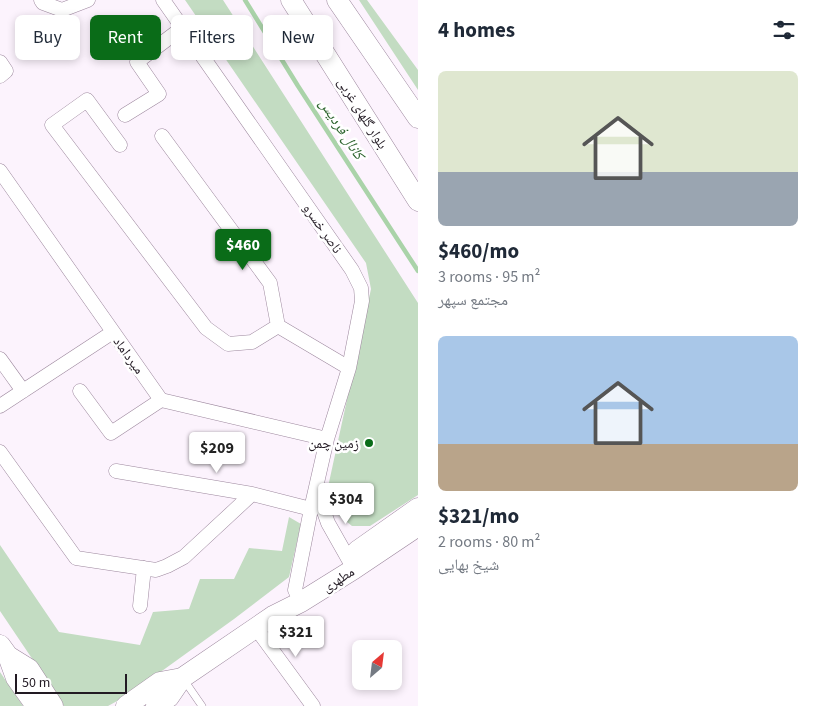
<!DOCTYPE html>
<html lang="en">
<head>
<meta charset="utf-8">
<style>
	:root { --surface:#fff; --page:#f6f6f7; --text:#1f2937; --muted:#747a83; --accent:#0a6c18 }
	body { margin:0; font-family:"Source Sans 3","Noto Naskh Arabic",sans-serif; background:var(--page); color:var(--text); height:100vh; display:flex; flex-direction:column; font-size:19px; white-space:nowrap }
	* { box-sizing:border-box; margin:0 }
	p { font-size:16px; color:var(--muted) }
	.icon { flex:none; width:28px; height:28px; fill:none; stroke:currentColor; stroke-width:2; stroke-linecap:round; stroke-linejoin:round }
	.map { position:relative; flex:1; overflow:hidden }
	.side { display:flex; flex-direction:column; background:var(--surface); width:400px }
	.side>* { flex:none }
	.guide { position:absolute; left:15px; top:15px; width:328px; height:45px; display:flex; gap:10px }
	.needle { width:32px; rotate:28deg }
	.fabs { position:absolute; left:352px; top:640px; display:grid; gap:10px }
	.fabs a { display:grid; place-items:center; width:50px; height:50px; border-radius:8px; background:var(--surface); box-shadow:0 2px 8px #0003; font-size:25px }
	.scale { position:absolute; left:15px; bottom:12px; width:112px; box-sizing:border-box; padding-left:5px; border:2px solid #221a23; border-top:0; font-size:14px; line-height:18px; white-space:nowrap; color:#221a23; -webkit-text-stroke:4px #fff; paint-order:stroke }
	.price { position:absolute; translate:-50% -42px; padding:0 11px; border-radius:5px; background:#fff; color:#222; font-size:16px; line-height:32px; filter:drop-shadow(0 1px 2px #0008) }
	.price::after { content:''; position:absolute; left:50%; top:30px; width:15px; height:11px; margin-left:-8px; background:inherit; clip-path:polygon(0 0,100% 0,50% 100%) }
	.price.current { background:var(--accent); color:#fff }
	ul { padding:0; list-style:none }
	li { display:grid; align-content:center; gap:10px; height:265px; padding:0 20px }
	li span { display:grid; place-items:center; height:155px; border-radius:8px; color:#555 }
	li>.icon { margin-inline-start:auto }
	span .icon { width:90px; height:90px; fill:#fffc; stroke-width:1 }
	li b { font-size:21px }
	h2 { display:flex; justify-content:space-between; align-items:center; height:60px; padding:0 20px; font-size:21px }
	.chip { padding:0 18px; border-radius:8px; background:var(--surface); box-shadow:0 2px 8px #0003; font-size:18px; line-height:45px }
	.chip.current { background:var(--accent); color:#fff }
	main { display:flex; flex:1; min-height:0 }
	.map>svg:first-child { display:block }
</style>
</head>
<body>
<main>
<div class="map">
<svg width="418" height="706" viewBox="0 0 418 706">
	<rect width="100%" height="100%" fill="#fcf3fd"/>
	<path fill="#c3dcc2" d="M185 0H223L418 303V495L370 526H352L331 509 328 487 371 289 366 263Z
		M359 0H367L418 70V90Z
		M289 517 301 524 289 577 234 619 130 694 108 706H64L0 611V545L59 632 140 645 153 612 189 609 200 579H234L249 548 282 551Z
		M0 672 23 706H0Z"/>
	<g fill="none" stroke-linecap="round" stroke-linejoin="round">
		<path stroke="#aad3a9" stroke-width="4.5" d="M245 0 298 86 418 271"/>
		<g stroke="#9d889e" stroke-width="8">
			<path id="service" d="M184 680 202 706"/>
		</g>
		<g stroke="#9d889e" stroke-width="15">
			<path id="minor" d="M41 0 43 3 62 10 88 0
				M163 0 352 270 361 288 362 301 349 368 327 439 311 509 295 590 301 602
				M0 62 6 71 0 76
				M125 115 159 94 137 62 182 28
				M162 136 270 283 278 326 349 368
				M120 145 87 100 52 125 206 328 228 344 252 342 278 326
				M0 171 161 400 327 439
				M0 359 23 391
				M80 391 111 433 161 400
				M0 406 113 332
				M0 452 76 558 156 570 167 566 184 557 252 494
				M116 471 252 494 311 509
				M316 489 328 523 354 569
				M140 606 144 568
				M256 628 313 706"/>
		</g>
		<g stroke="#9d889e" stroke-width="21">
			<path id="secondary" d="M291 0 418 201
				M337 0 418 118
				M357 551 418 508
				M0 645 8 656 16 678 36 706
				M8 656 29 669 53 706
				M126 706 160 682 182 678
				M156 706 169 697 182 678 273 616 301 602 354 569 418 526"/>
		</g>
		<use href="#service" stroke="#fff" stroke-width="7"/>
		<use href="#minor" stroke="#fff" stroke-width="14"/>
		<use href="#secondary" stroke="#fff" stroke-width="20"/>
	</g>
	<circle fill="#0a6c18" stroke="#fff" stroke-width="2" cx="369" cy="443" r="5"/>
	<g text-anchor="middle" stroke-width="5" stroke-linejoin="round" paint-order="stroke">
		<g font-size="14" fill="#221a23" stroke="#fff">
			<text transform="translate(363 113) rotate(58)" y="5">بلوار گلهای غربی</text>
			<text transform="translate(323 228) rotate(55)" y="5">ناصر خسرو</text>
			<text transform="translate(129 355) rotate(54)" y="5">میرداماد</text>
			<text transform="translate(338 579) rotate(-32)" y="5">مطهری</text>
		</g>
		<g font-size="14" fill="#221a23" stroke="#fff" text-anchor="end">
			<text x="359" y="448">زمین چمن</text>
		</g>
		<g font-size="15" font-style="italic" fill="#2d642e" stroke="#fff">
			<text transform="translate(342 129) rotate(57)" y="5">کانال فردیس</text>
		</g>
	</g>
</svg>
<div class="fabs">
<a><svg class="needle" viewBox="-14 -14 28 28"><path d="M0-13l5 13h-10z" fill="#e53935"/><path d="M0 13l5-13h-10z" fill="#747a83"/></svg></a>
</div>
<div class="scale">50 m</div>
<b class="price current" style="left:243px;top:271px">$460</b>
<b class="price" style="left:217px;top:474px">$209</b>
<b class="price" style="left:346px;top:525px">$304</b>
<b class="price" style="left:296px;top:658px">$321</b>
<div class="guide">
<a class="chip">Buy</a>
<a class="chip current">Rent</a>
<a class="chip">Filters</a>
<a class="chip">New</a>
</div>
</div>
<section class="side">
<h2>4 homes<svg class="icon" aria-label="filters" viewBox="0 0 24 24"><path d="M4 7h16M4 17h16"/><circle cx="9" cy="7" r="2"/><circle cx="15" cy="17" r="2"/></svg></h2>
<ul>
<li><span style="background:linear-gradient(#dfe7d0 65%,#9aa5b1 0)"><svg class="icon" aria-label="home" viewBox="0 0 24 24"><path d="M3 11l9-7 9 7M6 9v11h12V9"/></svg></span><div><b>$460/mo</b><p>3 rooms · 95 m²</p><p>مجتمع سپهر</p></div></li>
<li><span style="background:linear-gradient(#a9c7e8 70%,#b9a48a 0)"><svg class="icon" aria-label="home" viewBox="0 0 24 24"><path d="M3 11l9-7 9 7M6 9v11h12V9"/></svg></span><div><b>$321/mo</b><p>2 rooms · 80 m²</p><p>شیخ بهایی</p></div></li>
</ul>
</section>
</main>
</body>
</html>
